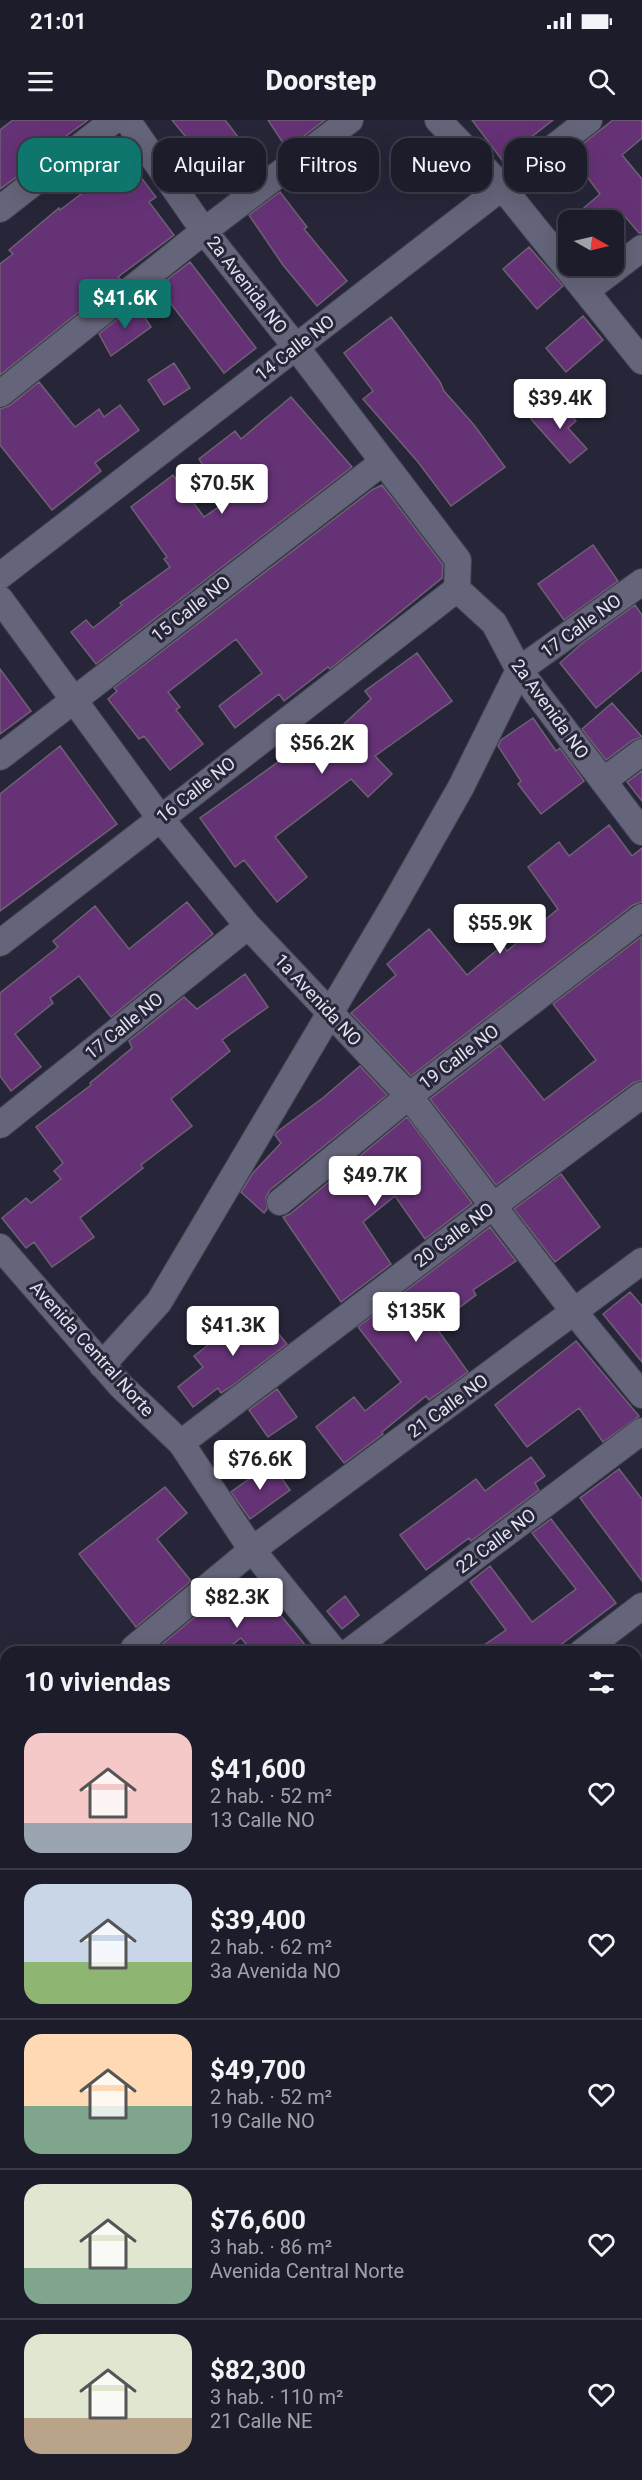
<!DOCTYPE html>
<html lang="es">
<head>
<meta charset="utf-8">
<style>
	:root { --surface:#1d1c2b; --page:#252533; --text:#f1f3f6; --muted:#a0a1a9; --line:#3b3a47; --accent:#0f766e }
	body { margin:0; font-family:Roboto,sans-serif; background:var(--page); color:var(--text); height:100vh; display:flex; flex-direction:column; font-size:22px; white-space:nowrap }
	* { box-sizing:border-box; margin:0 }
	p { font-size:20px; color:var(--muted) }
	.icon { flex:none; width:33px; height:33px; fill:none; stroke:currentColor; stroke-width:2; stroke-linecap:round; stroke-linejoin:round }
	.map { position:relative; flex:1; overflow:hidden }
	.side { position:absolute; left:0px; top:1526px; width:642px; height:836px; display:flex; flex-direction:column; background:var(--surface); border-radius:18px 18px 0 0; box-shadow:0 6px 24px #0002,0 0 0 2px var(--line) }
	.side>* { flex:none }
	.hud { position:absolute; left:18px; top:18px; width:606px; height:54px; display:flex; gap:12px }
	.needle { width:39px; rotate:98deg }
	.tools { position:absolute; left:558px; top:90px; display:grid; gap:12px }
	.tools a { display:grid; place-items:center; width:66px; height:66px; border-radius:12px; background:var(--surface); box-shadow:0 6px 24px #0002,0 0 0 2px var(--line); font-size:30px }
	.price { position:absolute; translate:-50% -51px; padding:0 14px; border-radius:6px; background:#fff; color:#222; font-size:20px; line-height:39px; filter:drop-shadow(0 2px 3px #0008) }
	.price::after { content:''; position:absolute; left:50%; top:36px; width:18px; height:14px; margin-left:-9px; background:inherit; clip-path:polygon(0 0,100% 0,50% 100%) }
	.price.on { background:var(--accent); color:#fff }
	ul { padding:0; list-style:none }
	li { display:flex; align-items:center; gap:18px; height:150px; padding:0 24px }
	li+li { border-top:2px solid var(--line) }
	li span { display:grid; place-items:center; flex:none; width:168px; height:120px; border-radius:18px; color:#555 }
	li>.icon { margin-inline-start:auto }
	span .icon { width:72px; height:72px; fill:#fffc; stroke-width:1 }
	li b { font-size:26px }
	h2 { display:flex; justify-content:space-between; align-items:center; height:72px; padding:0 24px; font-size:26px }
	.tag { padding:0 21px; border-radius:18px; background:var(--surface); box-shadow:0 6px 24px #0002,0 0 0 2px var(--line); font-size:21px; line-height:54px }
	.tag.on { background:var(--accent); color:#fff }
	.status { display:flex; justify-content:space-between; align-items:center; height:42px; padding:0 30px; background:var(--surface); direction:ltr }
	.status svg { height:16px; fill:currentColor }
	header { display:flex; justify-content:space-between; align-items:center; height:78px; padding:0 24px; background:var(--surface); font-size:27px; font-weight:800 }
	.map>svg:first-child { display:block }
</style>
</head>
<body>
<div class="status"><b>21:01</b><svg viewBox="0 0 49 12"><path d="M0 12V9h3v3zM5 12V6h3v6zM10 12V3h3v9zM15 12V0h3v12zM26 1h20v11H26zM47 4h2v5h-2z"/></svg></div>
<header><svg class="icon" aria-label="menu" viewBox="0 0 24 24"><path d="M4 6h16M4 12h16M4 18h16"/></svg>Doorstep<svg class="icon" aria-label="search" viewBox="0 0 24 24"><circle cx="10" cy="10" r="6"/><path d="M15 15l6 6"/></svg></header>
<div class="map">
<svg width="642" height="2360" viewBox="0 0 642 2360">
	<defs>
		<pattern id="water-ripples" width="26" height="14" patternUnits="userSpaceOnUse" patternTransform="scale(1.5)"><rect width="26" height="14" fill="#041318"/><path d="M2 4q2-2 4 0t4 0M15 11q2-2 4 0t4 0" fill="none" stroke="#28353a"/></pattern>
	</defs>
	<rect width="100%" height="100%" fill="#272639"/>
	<path fill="url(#water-ripples)" d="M0 1643 6 1646V1814L0 1809Z
		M636 2130 642 2134V2230L636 2227Z"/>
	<path fill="#653276" stroke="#6f6074" stroke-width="1.5" d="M13 0H88L28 44 30 47 0 69V10Z
		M172 0H225L262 48 231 72Z
		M268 0H325L287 29Z
		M472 0H553L502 40Z
		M613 0H642V18L622 35 642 59V113H639L623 94 616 100H570L600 74 570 34Z
		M127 39 156 77 149 82 174 115 118 157 120 159 0 255V144L13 134 9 130 59 88 60 90Z
		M280 72 307 107 304 109 347 161 317 186 283 145 249 95Z
		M529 127 563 166 537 189 503 149Z
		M190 142 256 228 224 253 158 167Z
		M136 184 151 207 111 236 99 214Z
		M583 196 603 220 566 252 546 228Z
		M391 197 440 262 444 271 474 305 505 347 451 386 418 342 363 279 373 271 344 233Z
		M174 243 190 268 164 285 148 260Z
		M39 262 75 307 99 289 104 297 120 285 139 310 95 343 101 351 52 390 0 325V289L9 286Z
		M291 277 352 347 96 544 71 512 86 500 93 508 122 485 120 483 170 447 164 439 167 437 131 387 173 355 204 397 226 382 199 339 235 311 241 319Z
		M556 278 576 301 568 308 587 329 570 343 531 299Z
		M382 365 443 445 442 458 330 549 328 547 284 581 279 574 235 608 219 586 262 553 236 519 168 572 180 587 176 590 203 624 170 650 144 616 139 619 108 579 117 571 114 568 372 370Z
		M593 425 618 461 564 500 538 464Z
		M635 485 642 495V550L596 588 560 543 581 524Z
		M417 533 452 581 375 636 392 654 368 677 351 659 275 717 307 757 277 782 244 740 235 747 200 698 299 627 307 638 371 579 365 571Z
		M0 549 31 591 0 614Z
		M612 583 642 617 633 620 606 640 582 609Z
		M533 598 556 631 560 628 584 661 541 694 518 664 521 661 498 626 501 620Z
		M60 626 117 704 0 791V674Z
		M642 651V681L627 662Z
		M609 705 632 736 642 728V782L633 785 411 956 351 893 396 855 387 844 429 809 467 855 503 825 507 831 558 789 528 747 559 722 569 736Z
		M187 782 213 814 111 897 79 856 50 878 53 883 15 914 41 947 11 971 0 956V873L58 827 53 821 95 786 129 829Z
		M641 817 642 960 633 963 496 1065 430 979 500 925 544 980 596 940 553 884Z
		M245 854 268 887 222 920 230 931 171 979 192 1006 141 1045 143 1048 80 1098 94 1117 52 1147 34 1122 26 1128 2 1098 26 1078 31 1083 61 1059 54 1051 63 1043 36 1007 91 965 90 963 132 928 129 921 184 877 197 889Z
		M360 946 387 975 270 1070 266 1077 267 1089 264 1093 241 1072 253 1053 281 1023 275 1015 277 1012 324 977Z
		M407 997 472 1083 425 1119 395 1076 363 1102 391 1144 341 1182 283 1097 290 1094Z
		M561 1054 600 1107 555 1142 514 1089Z
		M490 1107 516 1141 473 1170 476 1175 435 1206 468 1252 429 1280 426 1276 382 1312 383 1314 344 1343 316 1307 354 1277 365 1291 401 1262 358 1207Z
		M630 1172 642 1186V1242L603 1194Z
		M257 1187 287 1224 232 1266 221 1273 218 1268 193 1287 178 1267 203 1247 194 1236Z
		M576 1221 639 1296 603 1322 579 1288 527 1327 495 1285Z
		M277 1269 297 1297 268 1317 249 1290Z
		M531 1337 545 1356 535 1363 539 1370 471 1421 469 1418 426 1450 400 1415 476 1359 485 1371Z
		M271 1343 290 1370 250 1399 231 1372Z
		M619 1349 642 1379V1461L580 1378Z
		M165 1367 187 1393 157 1419 191 1461 136 1507 79 1434Z
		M551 1399 616 1483 551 1532H474L506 1510 470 1462 490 1446 532 1502 576 1469 532 1413Z
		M246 1468 252 1474 259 1469 311 1532H253L241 1518 223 1532H163L159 1527 209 1485 215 1492Z
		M345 1476 359 1495 342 1509 327 1491Z"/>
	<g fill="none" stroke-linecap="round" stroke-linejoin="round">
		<g stroke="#424252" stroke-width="28">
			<path id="minor" d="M438 0 502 67 642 241
				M0 89 114 0
				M586 171 642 128
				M0 274 204 111 350 0
				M0 456 589 0
				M457 469 494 503 519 550 642 712
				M0 479 160 698 248 806 409 976 575 1193 642 1275
				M0 637 383 342
				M603 661 642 632
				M0 823 457 469 458 440 296 227 204 111 127 0
				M0 1005 248 806
				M280 1082 409 976 642 797
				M0 1127 120 1265 181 1323 252 1430 335 1532
				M102 1245 159 1182 394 785 461 667 519 550 642 462
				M181 1323 493 1086 642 975
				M134 1528 252 1430 642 1141
				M349 1532 642 1311
				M582 1532 642 1486
				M636 1659 642 1655
				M636 1827 642 1823
				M636 1910 642 1917
				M0 1999 6 2003
				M559 2355 567 2360"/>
		</g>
		<use href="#minor" stroke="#64647a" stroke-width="26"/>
	</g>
	<g text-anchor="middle" stroke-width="6" stroke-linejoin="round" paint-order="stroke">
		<g font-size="18" fill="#e1e2ef" stroke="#272639">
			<text transform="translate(247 165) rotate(52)" y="6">2a Avenida NO</text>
			<text transform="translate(295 228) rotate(-38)" y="6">14 Calle NO</text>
			<text transform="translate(191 489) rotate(-38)" y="6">15 Calle NO</text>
			<text transform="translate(581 506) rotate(-36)" y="6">17 Calle NO</text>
			<text transform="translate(550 589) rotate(54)" y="6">2a Avenida NO</text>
			<text transform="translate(196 670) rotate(-38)" y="6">16 Calle NO</text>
			<text transform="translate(318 880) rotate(47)" y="6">1a Avenida NO</text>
			<text transform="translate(124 906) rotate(-39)" y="6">17 Calle NO</text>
			<text transform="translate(459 937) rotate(-37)" y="6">19 Calle NO</text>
			<text transform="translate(454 1115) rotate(-37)" y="6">20 Calle NO</text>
			<text transform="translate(92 1229) rotate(48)" y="6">Avenida Central Norte</text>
			<text transform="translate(448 1286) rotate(-36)" y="6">21 Calle NO</text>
			<text transform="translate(496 1421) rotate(-37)" y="6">22 Calle NO</text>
		</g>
	</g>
</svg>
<div class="tools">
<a><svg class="needle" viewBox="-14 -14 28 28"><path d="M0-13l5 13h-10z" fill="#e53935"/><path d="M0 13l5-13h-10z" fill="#a0a1a9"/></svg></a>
</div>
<b class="price on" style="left:125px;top:210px">$41.6K</b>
<b class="price" style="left:560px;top:310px">$39.4K</b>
<b class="price" style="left:222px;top:395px">$70.5K</b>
<b class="price" style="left:322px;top:655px">$56.2K</b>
<b class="price" style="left:500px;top:835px">$55.9K</b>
<b class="price" style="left:375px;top:1087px">$49.7K</b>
<b class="price" style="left:416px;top:1223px">$135K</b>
<b class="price" style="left:233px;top:1237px">$41.3K</b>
<b class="price" style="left:260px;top:1371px">$76.6K</b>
<b class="price" style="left:237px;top:1509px">$82.3K</b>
<div class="hud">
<a class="tag on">Comprar</a>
<a class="tag">Alquilar</a>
<a class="tag">Filtros</a>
<a class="tag">Nuevo</a>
<a class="tag">Piso</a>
</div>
<section class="side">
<h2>10 viviendas<svg class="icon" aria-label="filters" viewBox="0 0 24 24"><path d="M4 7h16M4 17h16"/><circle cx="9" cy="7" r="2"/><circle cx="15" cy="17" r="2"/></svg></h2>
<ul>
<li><span style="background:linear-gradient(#f6c9c9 75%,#9aa5b1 0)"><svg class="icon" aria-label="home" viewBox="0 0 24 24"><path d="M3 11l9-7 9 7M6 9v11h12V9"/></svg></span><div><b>$41,600</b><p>2 hab. · 52 m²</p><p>13 Calle NO</p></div><svg class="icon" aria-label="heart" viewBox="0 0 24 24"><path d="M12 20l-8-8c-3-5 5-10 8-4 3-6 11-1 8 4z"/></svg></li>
<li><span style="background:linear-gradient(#c9d6e8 65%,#8fb573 0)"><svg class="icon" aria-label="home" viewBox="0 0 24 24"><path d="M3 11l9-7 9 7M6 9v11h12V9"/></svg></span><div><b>$39,400</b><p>2 hab. · 62 m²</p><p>3a Avenida NO</p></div><svg class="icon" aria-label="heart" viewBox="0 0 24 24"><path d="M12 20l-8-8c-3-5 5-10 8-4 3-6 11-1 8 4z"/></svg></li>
<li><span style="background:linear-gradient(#ffd9b3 60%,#7fa58c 0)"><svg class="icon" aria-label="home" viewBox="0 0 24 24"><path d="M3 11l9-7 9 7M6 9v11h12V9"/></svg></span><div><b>$49,700</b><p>2 hab. · 52 m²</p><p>19 Calle NO</p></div><svg class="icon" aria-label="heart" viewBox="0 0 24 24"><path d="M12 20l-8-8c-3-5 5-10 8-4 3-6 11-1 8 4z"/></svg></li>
<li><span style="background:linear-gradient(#dfe7d0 70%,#7fa58c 0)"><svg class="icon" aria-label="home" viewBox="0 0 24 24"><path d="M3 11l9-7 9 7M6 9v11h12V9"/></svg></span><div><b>$76,600</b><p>3 hab. · 86 m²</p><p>Avenida Central Norte</p></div><svg class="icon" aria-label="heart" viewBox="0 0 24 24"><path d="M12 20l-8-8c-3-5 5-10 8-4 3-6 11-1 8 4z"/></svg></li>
<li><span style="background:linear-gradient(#dfe7d0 70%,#b9a48a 0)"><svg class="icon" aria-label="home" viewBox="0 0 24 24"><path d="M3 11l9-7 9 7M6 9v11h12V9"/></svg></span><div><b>$82,300</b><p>3 hab. · 110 m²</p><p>21 Calle NE</p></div><svg class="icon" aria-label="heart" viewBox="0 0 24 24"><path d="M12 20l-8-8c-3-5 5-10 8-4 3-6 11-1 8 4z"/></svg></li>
</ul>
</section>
</div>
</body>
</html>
